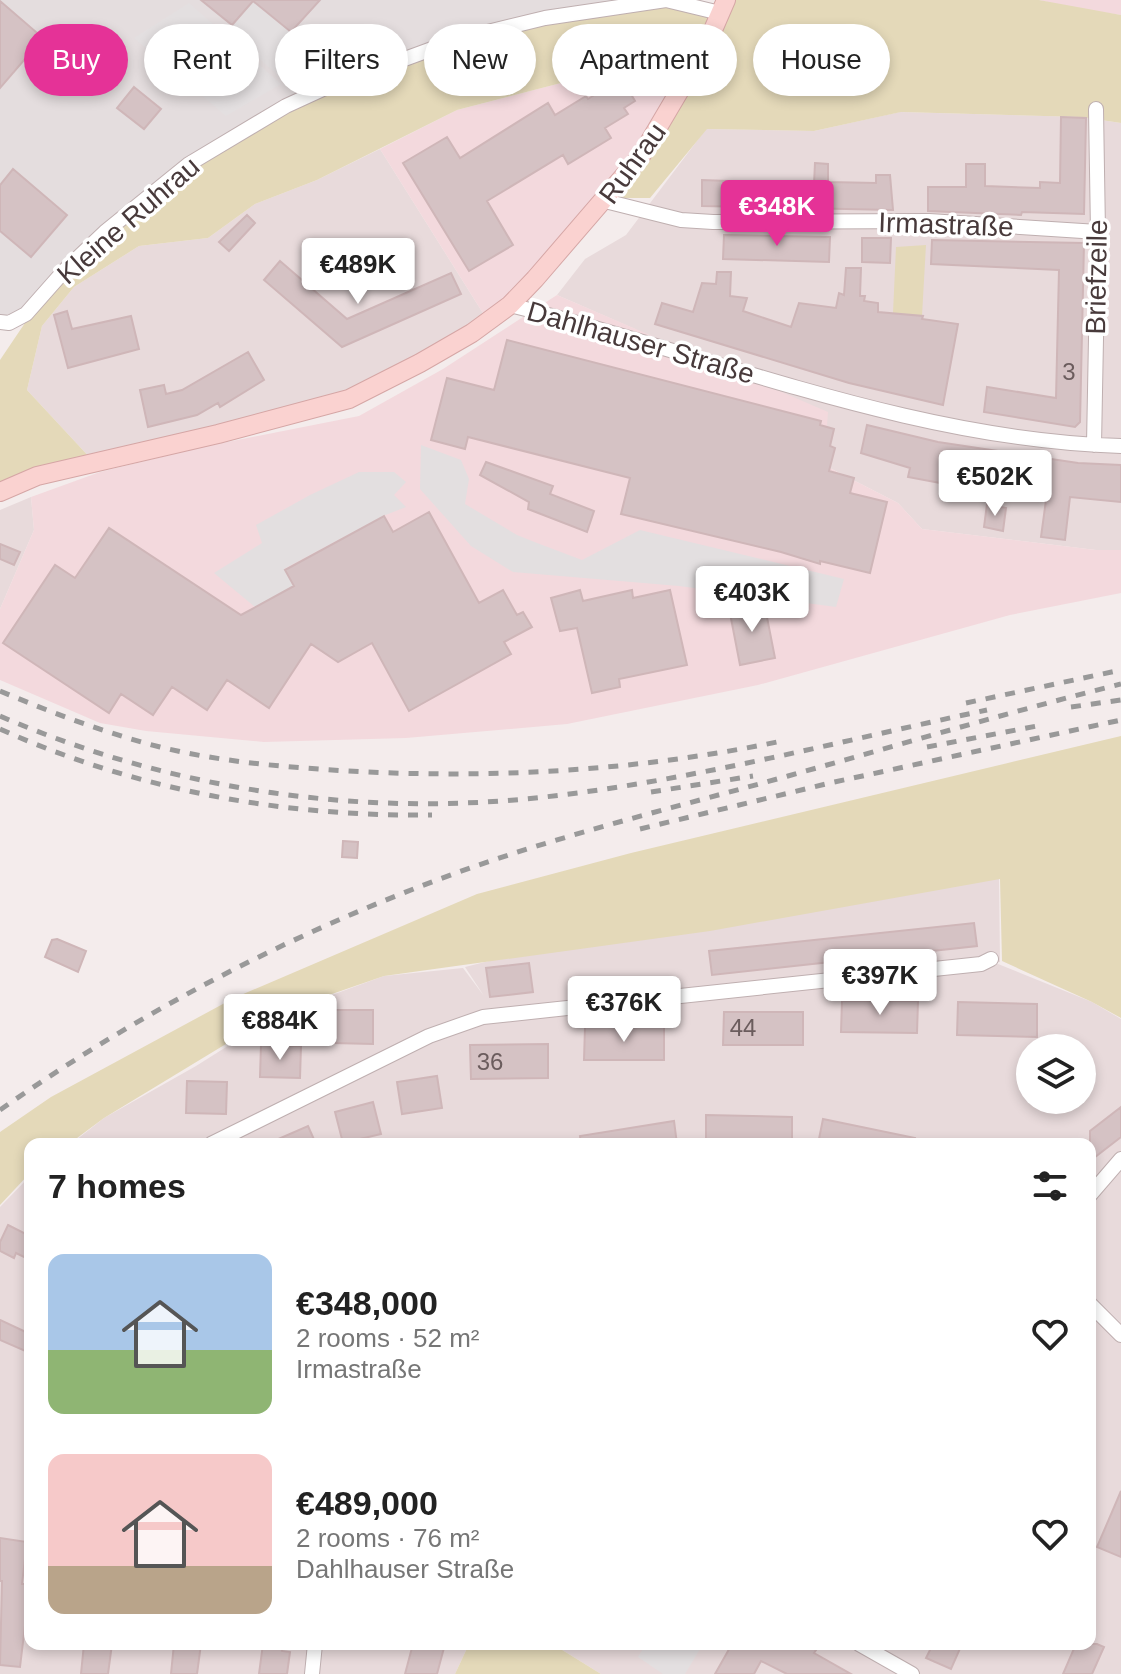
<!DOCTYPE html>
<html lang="en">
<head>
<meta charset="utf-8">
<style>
	:root { --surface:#fff; --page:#f6f6f6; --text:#222; --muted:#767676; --accent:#e53297 }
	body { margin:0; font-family:Helvetica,sans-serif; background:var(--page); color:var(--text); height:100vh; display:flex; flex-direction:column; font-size:30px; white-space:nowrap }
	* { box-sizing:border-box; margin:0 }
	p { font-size:26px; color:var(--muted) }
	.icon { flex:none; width:44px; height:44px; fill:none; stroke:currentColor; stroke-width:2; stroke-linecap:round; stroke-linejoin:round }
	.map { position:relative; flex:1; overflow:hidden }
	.side { position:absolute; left:24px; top:1138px; width:1072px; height:512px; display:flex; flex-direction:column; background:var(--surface); border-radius:16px; box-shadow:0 4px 12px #0003 }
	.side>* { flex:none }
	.top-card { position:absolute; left:24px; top:24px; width:1074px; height:72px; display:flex; gap:16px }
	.fabs { position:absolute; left:1016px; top:1034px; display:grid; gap:16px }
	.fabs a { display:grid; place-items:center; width:80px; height:80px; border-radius:50%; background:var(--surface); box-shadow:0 4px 12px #0003; font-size:40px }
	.price { position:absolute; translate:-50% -68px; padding:0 18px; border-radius:8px; background:#fff; color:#222; font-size:26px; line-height:52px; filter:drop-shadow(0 2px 4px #0008) }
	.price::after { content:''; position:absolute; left:50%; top:48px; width:24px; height:18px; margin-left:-12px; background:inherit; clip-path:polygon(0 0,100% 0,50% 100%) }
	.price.current { background:var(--accent); color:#fff }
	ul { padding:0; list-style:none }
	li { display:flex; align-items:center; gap:24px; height:200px; padding:0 24px }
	li span { display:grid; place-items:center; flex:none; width:224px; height:160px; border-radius:16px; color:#555 }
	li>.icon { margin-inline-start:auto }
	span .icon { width:96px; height:96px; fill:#fffc; stroke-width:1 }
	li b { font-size:34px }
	h2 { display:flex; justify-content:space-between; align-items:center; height:96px; padding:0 24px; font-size:34px }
	.chip { padding:0 28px; border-radius:36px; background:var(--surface); box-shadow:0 4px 12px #0003; font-size:28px; line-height:72px }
	.chip.current { background:var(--accent); color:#fff }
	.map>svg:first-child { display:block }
</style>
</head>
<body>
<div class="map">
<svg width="1121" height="1674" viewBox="0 0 1121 1674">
	<rect width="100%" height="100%" fill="#f4ecec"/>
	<path fill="#e8dadb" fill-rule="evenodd" d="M900 112 1081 117 1121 123V550H1096L922 529 898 503 824 465 635 329 557 295 585 259 626 235 706 129 814 131Z
		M380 149 486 318 359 391 93 461 27 390 42 326 74 287 139 246 208 238 255 204 317 180Z
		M31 497 34 530 0 609V510Z
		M999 878 1000 962 862 973 495 1012 208 1144H71L104 1118 196 1066 277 1015 384 976 463 968 484 996 465 967 493 960 712 929Z
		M998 964 1092 1002 1121 1019V1157L1090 1193V1144H212L452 1027 862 976ZM1030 1048H1082V1100H1030Z
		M1121 1161V1332L1090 1302V1198Z
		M30 1176V1644H314L312 1674H0V1207Z
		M1090 1306 1121 1337V1674H601L559 1648V1644H1090Z
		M316 1644H469L455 1674H314Z"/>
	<path fill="#f3d9dd" d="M1039 0H1121V15L1073 8Z
		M619 68 685 79 638 156 486 318 380 149 457 110Z
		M557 295 828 412 824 465 898 503 922 529 1096 550H1121V593L1010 615 758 685 567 724 406 738 264 742 146 731 100 723 0 680V609L34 530 31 497 100 472 202 447 359 416 443 369Z"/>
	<path fill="#e4ddde" d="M0 0H654L510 25 25 312 0 320Z"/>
	<path fill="#e4d9b9" d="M730 0H1039L1121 15V123L1081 117 901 112 814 131 707 129 650 198H610Z
		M667 3 717 14 685 79 619 68 457 110 317 180 255 204 208 238 139 246 74 287 42 326 27 390 93 461 0 482V360L29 317 67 273 150 195 287 107 460 40Z
		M926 245 922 316 893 313 896 247Z
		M1121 736V1018L1092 1002 1002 961 1000 879 710 931 384 976 277 1013 104 1118 69 1144H30V1173L0 1205V1132L51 1097 234 998 477 894 631 853Z
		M469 1644H559V1648L601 1674H455Z"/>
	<path fill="#e3dfe0" d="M253 1 291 32 296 74 288 84 229 32Z
		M189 3 281 84 226 116 134 38Z
		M421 445 461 460 469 479 465 504 517 535 537 543 582 560 640 530 844 579 836 607 679 586 513 572 471 546 420 489Z
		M359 472H394L406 482 394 495 406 507 383 516 284 569 293 586 255 607 214 573 262 543 256 525 310 495Z
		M646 1644H703L685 1674H663L638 1657Z"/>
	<path fill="#d5c2c4" stroke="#cfb6b8" stroke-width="2" d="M201 0H320L291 32 253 1 232 25Z
		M0 1 43 38 0 88Z
		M626 86 635 101 624 108 628 114 605 128 611 138 568 164 563 155 487 201 513 245 469 271 403 163 447 137 460 158 548 103 555 115 586 96 588 99 604 89V91L611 87 615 93Z
		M134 87 161 109 144 129 117 108Z
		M1061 117 1086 118 1084 214 1022 212 1021 215 928 211V187H966V164H985V186L1040 188V182L1060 183Z
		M815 163 828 164V182L876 183V175H890L893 210 702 206V180L814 184Z
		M13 169 67 215 31 257 0 231V185Z
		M247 215 255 223 229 251 219 242Z
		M724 235 830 237 829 262 723 259Z
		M862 238H891L890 263 862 262Z
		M932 240 1084 243 1080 422 1075 427 984 412 987 387 1056 398 1059 270 931 264Z
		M280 261 347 319 451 273 461 294 342 347 264 280Z
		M846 268H861L860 296H865L864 301 878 303V312L923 316 922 319 958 324 943 405 849 383 655 324 662 303 693 312 702 283 716 284 717 272H731L730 296 747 298 743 311 791 327 799 303 836 308 839 293 844 295Z
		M67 311 72 329 131 316 139 349 68 368 54 315Z
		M507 340 821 421 820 425 834 429 830 446 835 448 829 471 854 478 850 493 887 502 870 573 820 561V564L781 552 621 514 630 478 468 437 465 449 431 440 447 378 494 390Z
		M248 352 264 380 220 407 218 403 197 415 148 427 140 390 164 385 166 394 182 390Z
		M867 425 938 442 1078 463 1121 465V502L1070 497 1065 540 1041 537 1046 500 1003 494 1004 475 954 468 951 485 908 477 910 468 861 453Z
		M486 462 553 486 550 494 594 511 587 532 528 509 529 502 480 475Z
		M987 504 1006 508 1003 531 984 527Z
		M429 512 479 603 503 590 517 615 523 612 532 627 504 642 511 654 409 711 372 643 338 662 311 644 269 708 227 680 207 710 172 687 153 715 121 694 109 713 3 643 55 565 75 578 109 528 241 615 294 586 285 570 384 516 393 532Z
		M0 544 20 552 14 565 0 559Z
		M580 590 583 601 632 590 633 598 670 590 687 665 619 679 620 687 592 693 577 628 560 631 551 598Z
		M751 604 765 607 775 658 740 665 729 608Z
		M343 841 358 842 357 858 342 857Z
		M974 923 977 946 712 975 709 951Z
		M57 939 86 951 78 972 45 957 52 940Z
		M529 963 533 992 490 997 486 968Z
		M842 1001H918L917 1033 841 1032Z
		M958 1002 1037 1004V1037L957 1035Z
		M333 1010H373V1044L333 1043Z
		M724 1012H803V1045H723Z
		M585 1027H664V1060H584Z
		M548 1044V1078L471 1079 470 1045Z
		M261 1045 301 1046 300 1078 260 1077Z
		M437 1076 442 1108 402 1114 397 1082Z
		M187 1081 227 1082 226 1114 186 1113Z
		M373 1102 381 1134 343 1143 335 1112Z
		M1121 1107V1137L1090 1161V1131Z
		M706 1115 792 1117V1144L706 1143Z
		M823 1119 915 1138 914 1144H818Z
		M674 1121 677 1144H581L580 1136Z
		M308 1126 316 1144H267Z
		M8 1225 30 1236V1260L16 1253 14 1258 0 1251V1242Z
		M0 1320 30 1334V1353L0 1340Z
		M1121 1491V1557L1097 1547Z
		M0 1538 27 1542 22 1584H30L20 1667 0 1665 2 1581H0Z
		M84 1644H112L108 1674H81Z
		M174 1644H201L197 1674H171Z
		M263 1644H283L282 1651 290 1652 287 1674H259Z
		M413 1644H445L437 1674H405Z
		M732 1644H806L816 1650 814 1653 851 1674H787L761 1661 754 1674H715Z
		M933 1644H962L951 1669 926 1658Z
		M1076 1644H1097L1104 1647 1092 1674H1063Z"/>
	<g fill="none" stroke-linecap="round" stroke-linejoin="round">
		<g stroke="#bfafb0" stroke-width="16">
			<path id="street" d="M605 201 681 220 713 222 929 221 1098 232
				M510 305C711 355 911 440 1121 446
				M0 322 9 323 26 314 64 271 105 232 189 164 286 106 323 89 459 39 545 18 666 0 720 13
				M1094 445 1098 232 1096 109
				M211 1144 429 1036 483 1017 981 964 991 959
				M1090 1195 1121 1159
				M1090 1304 1121 1335
				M859 1644 912 1674
				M312 1674 315 1644"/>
		</g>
		<g stroke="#d5a6a5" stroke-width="20">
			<path id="secondary" d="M0 492 37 476 218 434 349 399 420 363 472 333 510 305 535 279 641 156 706 46 726 0"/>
		</g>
		<use href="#street" stroke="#fff" stroke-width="14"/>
		<use href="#secondary" stroke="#fad2d0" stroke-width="18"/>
		<path stroke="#999" stroke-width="5" stroke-dasharray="10 10" stroke-linecap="butt" d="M0 691C53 713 105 733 160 747 221 762 284 767 347 771 493 779 638 771 782 741
			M966 703 1121 670
			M1071 707 1121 700
			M0 716C164 787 347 816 525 799 680 784 835 742 987 710
			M0 729C136 790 283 817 432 815
			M927 747 1037 726
			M651 792 753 776
			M640 829 830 783 1121 720
			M0 1110C141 1011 294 932 456 873 564 834 677 807 788 776 899 745 1009 712 1121 684"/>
	</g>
	<g text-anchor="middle" stroke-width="7" stroke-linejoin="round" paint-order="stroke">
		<g font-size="24" fill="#6b5c5d">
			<text x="1069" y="380">3</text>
			<text x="743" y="1036">44</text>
			<text x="490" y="1070">36</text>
		</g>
		<g font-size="28" fill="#483a3b" stroke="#fff">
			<text transform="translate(632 163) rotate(-54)" y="10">Ruhrau</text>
			<text transform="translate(128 220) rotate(-41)" y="10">Kleine Ruhrau</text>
			<text transform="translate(946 224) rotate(2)" y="10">Irmastraße</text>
			<text transform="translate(1096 277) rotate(-89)" y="10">Briefzeile</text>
			<text transform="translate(641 342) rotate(16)" y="10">Dahlhauser Straße</text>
		</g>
	</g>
</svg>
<div class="fabs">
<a><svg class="icon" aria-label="layers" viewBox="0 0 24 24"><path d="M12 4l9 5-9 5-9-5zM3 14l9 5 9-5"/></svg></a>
</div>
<b class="price current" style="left:777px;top:248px">€348K</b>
<b class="price" style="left:358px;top:306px">€489K</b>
<b class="price" style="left:995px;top:518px">€502K</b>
<b class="price" style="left:752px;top:634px">€403K</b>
<b class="price" style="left:880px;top:1017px">€397K</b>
<b class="price" style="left:624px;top:1044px">€376K</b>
<b class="price" style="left:280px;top:1062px">€884K</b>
<div class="top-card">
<a class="chip current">Buy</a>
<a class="chip">Rent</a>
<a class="chip">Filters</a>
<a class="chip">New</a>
<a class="chip">Apartment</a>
<a class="chip">House</a>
</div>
<section class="side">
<h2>7 homes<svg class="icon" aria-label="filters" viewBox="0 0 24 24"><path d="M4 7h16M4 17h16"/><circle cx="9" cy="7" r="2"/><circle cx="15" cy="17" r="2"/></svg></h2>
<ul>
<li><span style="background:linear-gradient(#a9c7e8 60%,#8fb573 0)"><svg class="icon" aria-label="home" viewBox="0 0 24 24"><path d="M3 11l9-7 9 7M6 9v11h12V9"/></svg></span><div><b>€348,000</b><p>2 rooms · 52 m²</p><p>Irmastraße</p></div><svg class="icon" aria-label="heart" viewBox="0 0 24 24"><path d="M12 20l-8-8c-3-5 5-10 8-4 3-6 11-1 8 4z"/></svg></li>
<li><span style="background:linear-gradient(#f6c9c9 70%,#b9a48a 0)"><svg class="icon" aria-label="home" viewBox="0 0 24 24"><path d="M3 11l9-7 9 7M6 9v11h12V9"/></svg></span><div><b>€489,000</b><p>2 rooms · 76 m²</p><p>Dahlhauser Straße</p></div><svg class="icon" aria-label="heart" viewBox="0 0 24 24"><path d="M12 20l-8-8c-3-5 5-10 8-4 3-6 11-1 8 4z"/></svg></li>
</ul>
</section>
</div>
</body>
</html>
